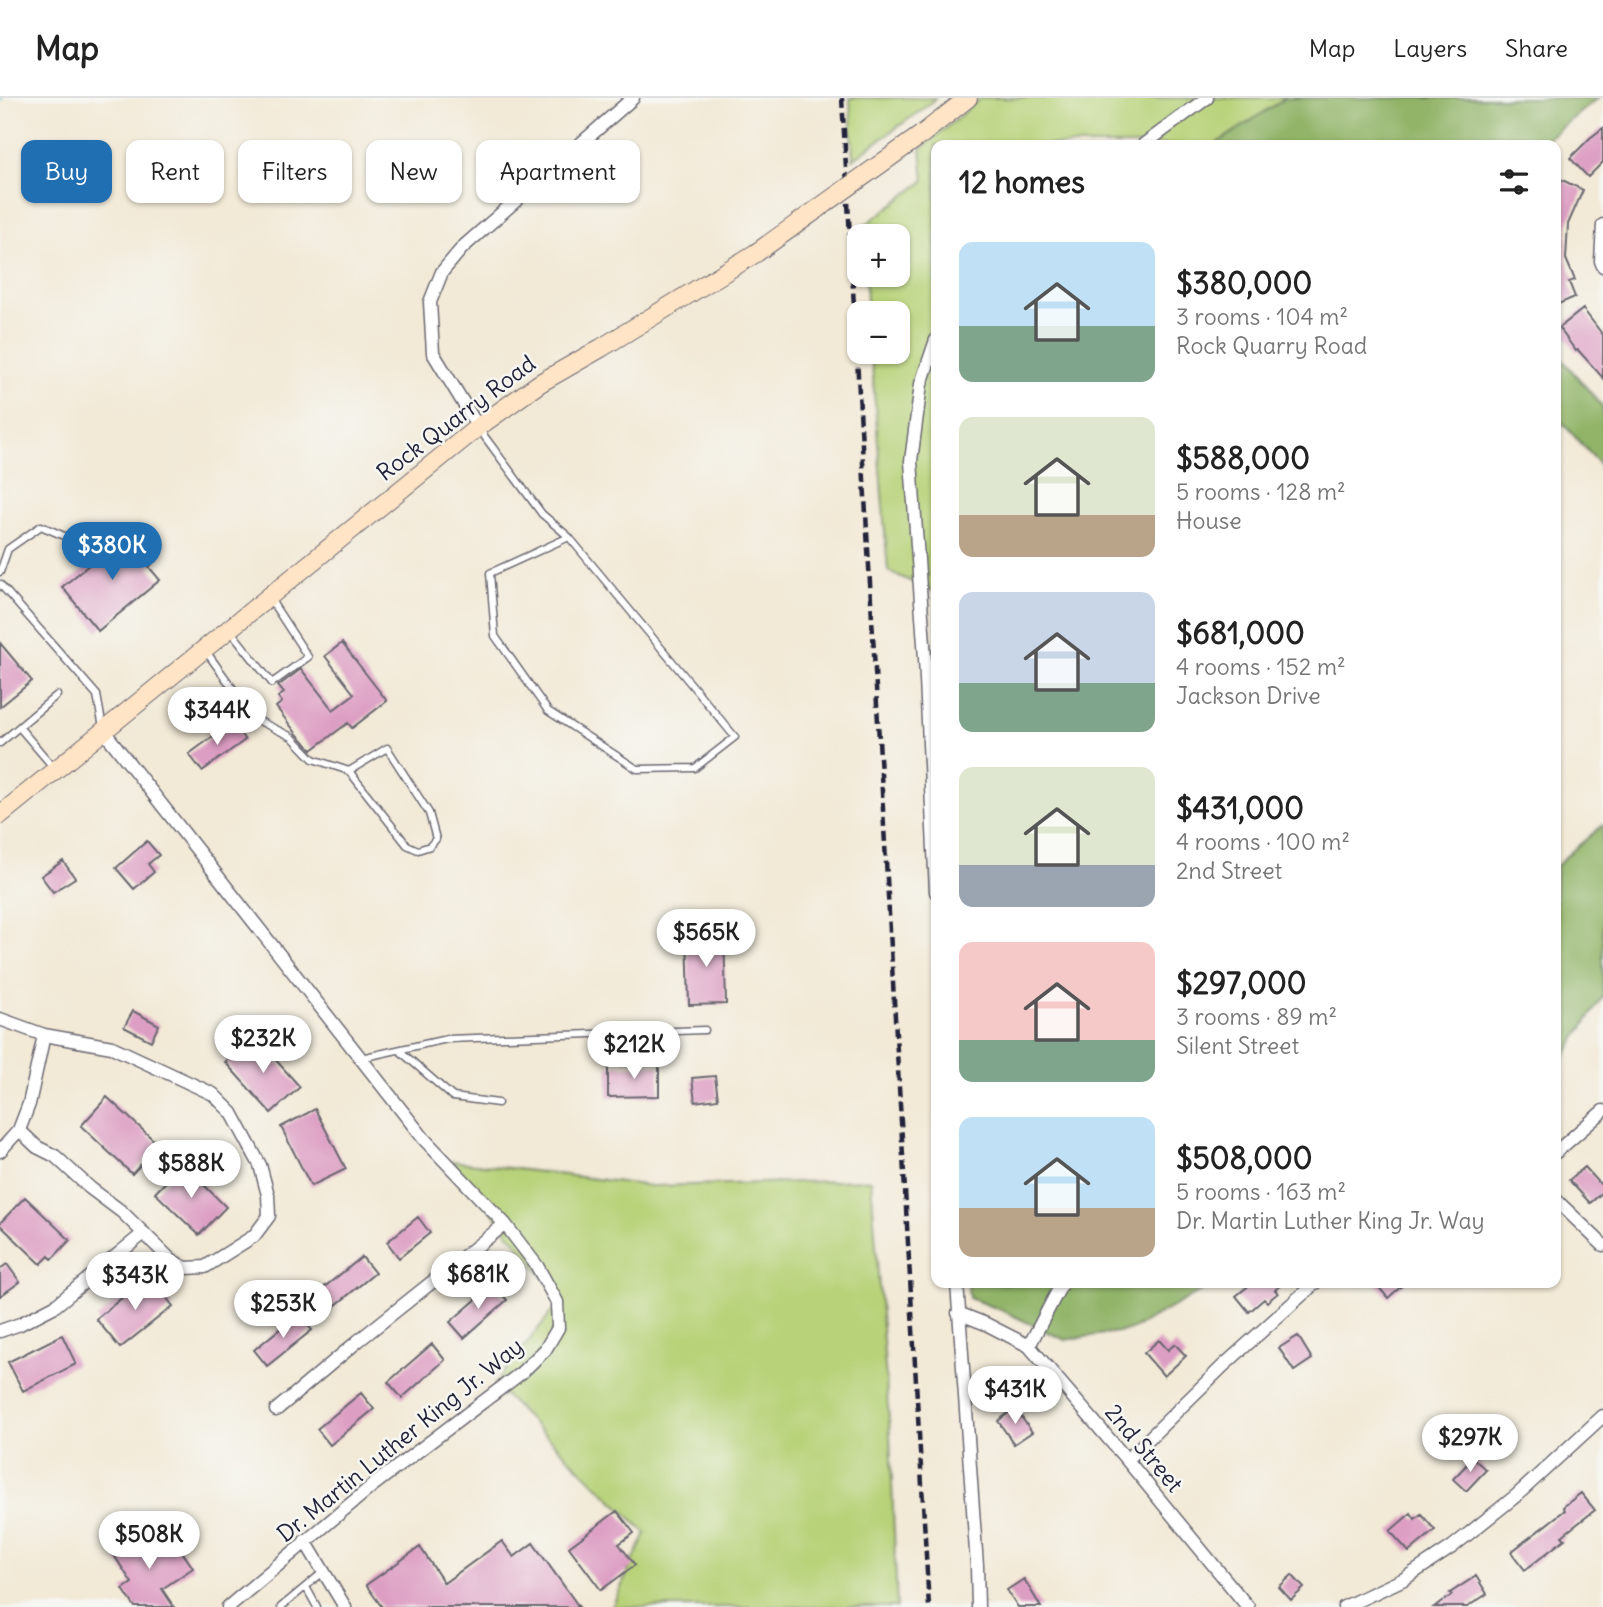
<!DOCTYPE html>
<html lang="en">
<head>
<meta charset="utf-8">
<style>
	:root { --surface:#fff; --page:#f6f6f6; --text:#222; --muted:#767676; --line:#e0e0e0; --accent:#1f6fb2 }
	body { margin:0; font-family:Delius,sans-serif; background:var(--page); color:var(--text); height:100vh; display:flex; flex-direction:column; font-size:26px; white-space:nowrap }
	* { box-sizing:border-box; margin:0 }
	p { font-size:23px; color:var(--muted) }
	.icon { flex:none; width:38px; height:38px; fill:none; stroke:currentColor; stroke-width:2; stroke-linecap:round; stroke-linejoin:round }
	.map { position:relative; flex:1; overflow:hidden }
	.sheet { position:absolute; left:931px; top:42px; width:630px; height:1148px; display:flex; flex-direction:column; background:var(--surface); border-radius:14px; box-shadow:0 2px 5px #0004 }
	.sheet>* { flex:none }
	.guide { position:absolute; left:21px; top:42px; width:665px; height:63px; display:flex; gap:14px }
	.controls { position:absolute; left:847px; top:126px; display:grid; gap:14px }
	.controls a { display:grid; place-items:center; width:63px; height:63px; border-radius:14px; background:var(--surface); box-shadow:0 2px 5px #0004; font-size:35px }
	.price { position:absolute; translate:-50% -60px; padding:0 16px; border-radius:24px; background:#fff; color:#222; font-size:23px; line-height:46px; filter:drop-shadow(0 2px 4px #0008) }
	.price::after { content:''; position:absolute; left:50%; top:42px; width:21px; height:16px; margin-left:-10px; background:inherit; clip-path:polygon(0 0,100% 0,50% 100%) }
	.price.active { background:var(--accent); color:#fff }
	ul { padding:0; list-style:none }
	li { display:flex; align-items:center; gap:21px; height:175px; padding:0 28px }
	li span { display:grid; place-items:center; flex:none; width:196px; height:140px; border-radius:14px; color:#555 }
	li>.icon { margin-inline-start:auto }
	span .icon { width:84px; height:84px; fill:#fffc; stroke-width:1 }
	li b { font-size:30px }
	h2 { display:flex; justify-content:space-between; align-items:center; height:84px; padding:0 28px; font-size:30px }
	.tag { padding:0 24px; border-radius:14px; background:var(--surface); box-shadow:0 2px 5px #0004; font-size:24px; line-height:63px }
	.tag.active { background:var(--accent); color:#fff }
	header { display:flex; align-items:center; gap:42px; box-sizing:border-box; height:98px; padding:0 35px; background:var(--surface); border-bottom:2px solid var(--line) }
	header strong { font-size:33px }
	nav { display:flex; gap:38px; margin-inline-start:auto; font-size:24px }
	.map>svg:first-child { display:block }
</style>
</head>
<body>
<header>
<strong>Map</strong>
<nav><a>Map</a><a>Layers</a><a>Share</a></nav>
</header>
<div class="map">
<svg width="1603" height="1509" viewBox="0 0 1603 1509">
	<rect width="100%" height="100%" fill="#f6f6f2"/>
	<filter id="ink" filterUnits="userSpaceOnUse"><feTurbulence type="fractalNoise" baseFrequency=".0143" numOctaves="2"/><feDisplacementMap in="SourceGraphic" scale="14" xChannelSelector="R" yChannelSelector="G"/><feConvolveMatrix kernelMatrix="1 2 1 2 8 2 1 2 1" color-interpolation-filters="sRGB"/></filter>
	<filter id="wash" filterUnits="userSpaceOnUse"><feTurbulence type="fractalNoise" baseFrequency=".00686" numOctaves="4" result="noise"/><feDisplacementMap in="SourceGraphic" scale="28" xChannelSelector="R" yChannelSelector="G"/><feGaussianBlur stdDeviation="1.57" result="paint"/><feColorMatrix in="noise" values="0 0 0 0 0 0 0 0 0 0 0 0 0 0 0 0 0 1.4 0 .05"/><feComposite in="paint" operator="in"/></filter>
	<g filter="url(#wash)">
		<rect width="100%" height="100%" fill="#f2e9d6"/>
		<path fill="#b7d278" stroke="#6c7a5a" stroke-width="2" d="M850 0H936L924 10 853 61Z
			M981 0H1286L1214 47H936V495L888 473 871 254H898V215H868L865 177H898V138H862L861 130 924 83 921 51Z
			M452 1063 652 1088 871 1082 890 1336 897 1509H612L646 1435 494 1287 561 1202Z"/>
		<path fill="#91b468" stroke="#5a6b52" stroke-width="2" d="M1286 0H1598L1539 47H1214Z
			M1556 254 1603 309V377L1598 364 1556 318Z
			M1603 727V898L1563 961 1556 954V769L1565 759Z
			M968 1185H1215L1131 1232 1065 1242 1001 1212 969 1200Z"/>
		<g fill="none" stroke-linecap="round" stroke-linejoin="round">
			<path stroke="#5dcad3" stroke-width="4.5" d="M0 1 1 0"/>
		</g>
		<g id="blocks">
			<path fill="#dd9ec3" d="M1603 30V64L1588 79 1570 60 1590 40Z
				M1556 79 1583 92 1568 126 1566 161 1575 182 1569 184 1575 199 1556 207Z
				M1583 211 1603 237V280L1578 252 1576 253 1559 230Z
				M132 432 142 445 138 448 152 466 149 469 160 482 98 533 62 489Z
				M0 545 32 583 0 609Z
				M342 545 387 603 352 630 348 625 312 652 297 636 276 609 282 604 278 599 284 595 278 588 301 571 333 612 354 596 325 558Z
				M233 626 245 642 202 673 189 656 215 637 216 639Z
				M147 743 159 757 148 766 154 774 134 791 116 770Z
				M63 763 75 780 53 794 41 778Z
				M687 835H724L726 906 689 907Z
				M133 913 159 927 151 943 124 929Z
				M256 940 300 989 271 1015 225 964 235 956 236 957Z
				M659 967V998L608 999V968Z
				M715 978 718 1001 695 1004 692 980Z
				M107 999 159 1047 132 1076 81 1028Z
				M315 1011 346 1071 311 1088 281 1029Z
				M183 1066 226 1109 199 1137 155 1095Z
				M1585 1069 1603 1089V1094L1590 1105 1569 1082Z
				M25 1099 70 1142 52 1161 49 1158 41 1166 0 1127V1125Z
				M418 1119 430 1135 399 1160 387 1144Z
				M362 1159 375 1175 331 1211 317 1195Z
				M7 1166 20 1184 0 1198V1171Z
				M149 1178 173 1208 120 1250 96 1221Z
				M1252 1185H1283L1275 1192 1278 1195 1267 1204 1264 1201 1249 1214 1236 1198Z
				M1375 1185H1405L1388 1200Z
				M493 1187 507 1202 464 1240 450 1224Z
				M298 1216 312 1232 267 1268 254 1252Z
				M62 1237 76 1266 23 1293 8 1264Z
				M1298 1238 1312 1261 1294 1273 1279 1250Z
				M1159 1242 1168 1252 1175 1246 1186 1258 1164 1278 1144 1255Z
				M432 1246 445 1262 402 1300 388 1284Z
				M361 1295 374 1311 330 1347 317 1331Z
				M1015 1310 1032 1334 1014 1346 998 1323Z
				M1473 1360 1486 1372 1466 1393 1453 1381Z
				M1581 1395 1595 1412 1562 1438 1565 1441 1525 1472 1511 1454 1565 1412 1563 1409Z
				M617 1413 634 1435 619 1446 635 1467 601 1492 569 1449Z
				M1411 1415 1415 1421 1421 1416 1435 1432 1409 1454 1390 1433Z
				M131 1433 149 1461 175 1443 193 1470 162 1491 174 1509H135L123 1491 132 1485 108 1448Z
				M502 1443 514 1459 533 1445 579 1509H382L366 1487 420 1449 444 1485Z
				M1292 1477 1304 1490 1291 1502 1279 1489Z
				M1476 1478 1487 1496 1467 1509H1434L1452 1497 1450 1495Z
				M1024 1481 1041 1509H1018L1007 1492Z"/>
		</g>
	</g>
	<g filter="url(#ink)">
		<use href="#blocks" fill-opacity="0" stroke="#6b6871" stroke-width="2"/>
		<g fill="none" stroke-linecap="round" stroke-linejoin="round">
			<g stroke="#6b6871" stroke-width="9">
				<path id="lane" d="M479 331 542 416 569 439 735 639 695 670 637 671 548 613 495 538 490 475 569 439
					M0 474 8 451 41 428 78 444
					M0 486 97 597 103 630
					M230 532 272 585 308 559 270 501
					M205 552 255 621 292 639 313 661 349 673 407 747 418 752 430 748 436 741 429 715 387 650 349 673
					M0 645 19 629
					M54 670 19 629 57 597
					M399 952 453 999 498 1005
					M361 960 447 941 705 932
					M306 1489 317 1509
					M281 1509 322 1475"/>
			</g>
			<g stroke="#6b6871" stroke-width="15">
				<path id="street" d="M1143 47 1207 0
					M1603 127 1601 163 1603 168
					M936 242 921 286 911 363 925 560 936 794
					M478 329 433 255 430 204 442 174 463 149 633 0
					M103 632 424 1041 505 1126 537 1168 557 1204 558 1230 545 1252 521 1275 372 1388 228 1509
					M0 921 44 937 112 949 213 996 232 1015 260 1067 268 1097 269 1118 254 1138 205 1169 186 1170 171 1162 122 1114 90 1090 55 1058 37 1049 19 1032
					M0 1053 19 1032 29 1006 44 937
					M1556 1054 1603 1013
					M1556 1102 1603 1147
					M957 1185 977 1468 978 1509
					M958 1215 986 1226 1029 1248 1127 1362 1248 1509
					M0 1233 20 1226 55 1208 144 1135
					M1029 1248 1062 1185
					M276 1312 358 1243 505 1126
					M1127 1362 1223 1268 1315 1185
					M305 1443 345 1509
					M1344 1509 1404 1481 1452 1449 1517 1397 1603 1318"/>
			</g>
			<g stroke="#6b6871" stroke-width="20">
				<path id="secondary" d="M921 37 968 0
					M0 717 478 329 540 285 601 250 756 155"/>
			</g>
			<use href="#lane" stroke="#fff" stroke-width="6"/>
			<use href="#street" stroke="#fff" stroke-width="12"/>
			<use href="#secondary" stroke="#ffe4c6" stroke-width="18"/>
			<path stroke="#22223b" stroke-width="4.5" stroke-dasharray="10 5" stroke-linecap="butt" d="M842 0 929 1509"/>
			<g stroke="#6b6871" stroke-width="20" stroke-linecap="butt">
				<path id="secondary-bridge" d="M756 155 921 37"/>
			</g>
			<use href="#secondary-bridge" stroke="#ffe4c6" stroke-width="18"/>
		</g>
	</g>
	<g text-anchor="middle" stroke-width="5" stroke-linejoin="round" paint-order="stroke">
		<g font-size="23" fill="#22223b" stroke="#f6f6f2">
			<text transform="translate(456 320) rotate(-37)" y="8">Rock Quarry Road</text>
			<text transform="translate(400 1342) rotate(-39)" y="8">Dr. Martin Luther King Jr. Way</text>
			<text transform="translate(1144 1350) rotate(50)" y="8">2nd Street</text>
		</g>
	</g>
</svg>
<div class="controls">
<a>+</a>
<a>−</a>
</div>
<b class="price active" style="left:112px;top:484px">$380K</b>
<b class="price" style="left:217px;top:649px">$344K</b>
<b class="price" style="left:706px;top:871px">$565K</b>
<b class="price" style="left:263px;top:977px">$232K</b>
<b class="price" style="left:634px;top:983px">$212K</b>
<b class="price" style="left:191px;top:1102px">$588K</b>
<b class="price" style="left:478px;top:1213px">$681K</b>
<b class="price" style="left:135px;top:1214px">$343K</b>
<b class="price" style="left:283px;top:1242px">$253K</b>
<b class="price" style="left:1015px;top:1328px">$431K</b>
<b class="price" style="left:1470px;top:1376px">$297K</b>
<b class="price" style="left:149px;top:1473px">$508K</b>
<div class="guide">
<a class="tag active">Buy</a>
<a class="tag">Rent</a>
<a class="tag">Filters</a>
<a class="tag">New</a>
<a class="tag">Apartment</a>
</div>
<section class="sheet">
<h2>12 homes<svg class="icon" aria-label="filters" viewBox="0 0 24 24"><path d="M4 7h16M4 17h16"/><circle cx="9" cy="7" r="2"/><circle cx="15" cy="17" r="2"/></svg></h2>
<ul>
<li><span style="background:linear-gradient(#bfe0f5 60%,#7fa58c 0)"><svg class="icon" aria-label="home" viewBox="0 0 24 24"><path d="M3 11l9-7 9 7M6 9v11h12V9"/></svg></span><div><b>$380,000</b><p>3 rooms · 104 m²</p><p>Rock Quarry Road</p></div></li>
<li><span style="background:linear-gradient(#dfe7d0 70%,#b9a48a 0)"><svg class="icon" aria-label="home" viewBox="0 0 24 24"><path d="M3 11l9-7 9 7M6 9v11h12V9"/></svg></span><div><b>$588,000</b><p>5 rooms · 128 m²</p><p>House</p></div></li>
<li><span style="background:linear-gradient(#c9d6e8 65%,#7fa58c 0)"><svg class="icon" aria-label="home" viewBox="0 0 24 24"><path d="M3 11l9-7 9 7M6 9v11h12V9"/></svg></span><div><b>$681,000</b><p>4 rooms · 152 m²</p><p>Jackson Drive</p></div></li>
<li><span style="background:linear-gradient(#dfe7d0 70%,#9aa5b1 0)"><svg class="icon" aria-label="home" viewBox="0 0 24 24"><path d="M3 11l9-7 9 7M6 9v11h12V9"/></svg></span><div><b>$431,000</b><p>4 rooms · 100 m²</p><p>2nd Street</p></div></li>
<li><span style="background:linear-gradient(#f6c9c9 70%,#7fa58c 0)"><svg class="icon" aria-label="home" viewBox="0 0 24 24"><path d="M3 11l9-7 9 7M6 9v11h12V9"/></svg></span><div><b>$297,000</b><p>3 rooms · 89 m²</p><p>Silent Street</p></div></li>
<li><span style="background:linear-gradient(#bfe0f5 65%,#b9a48a 0)"><svg class="icon" aria-label="home" viewBox="0 0 24 24"><path d="M3 11l9-7 9 7M6 9v11h12V9"/></svg></span><div><b>$508,000</b><p>5 rooms · 163 m²</p><p>Dr. Martin Luther King Jr. Way</p></div></li>
</ul>
</section>
</div>
</body>
</html>
